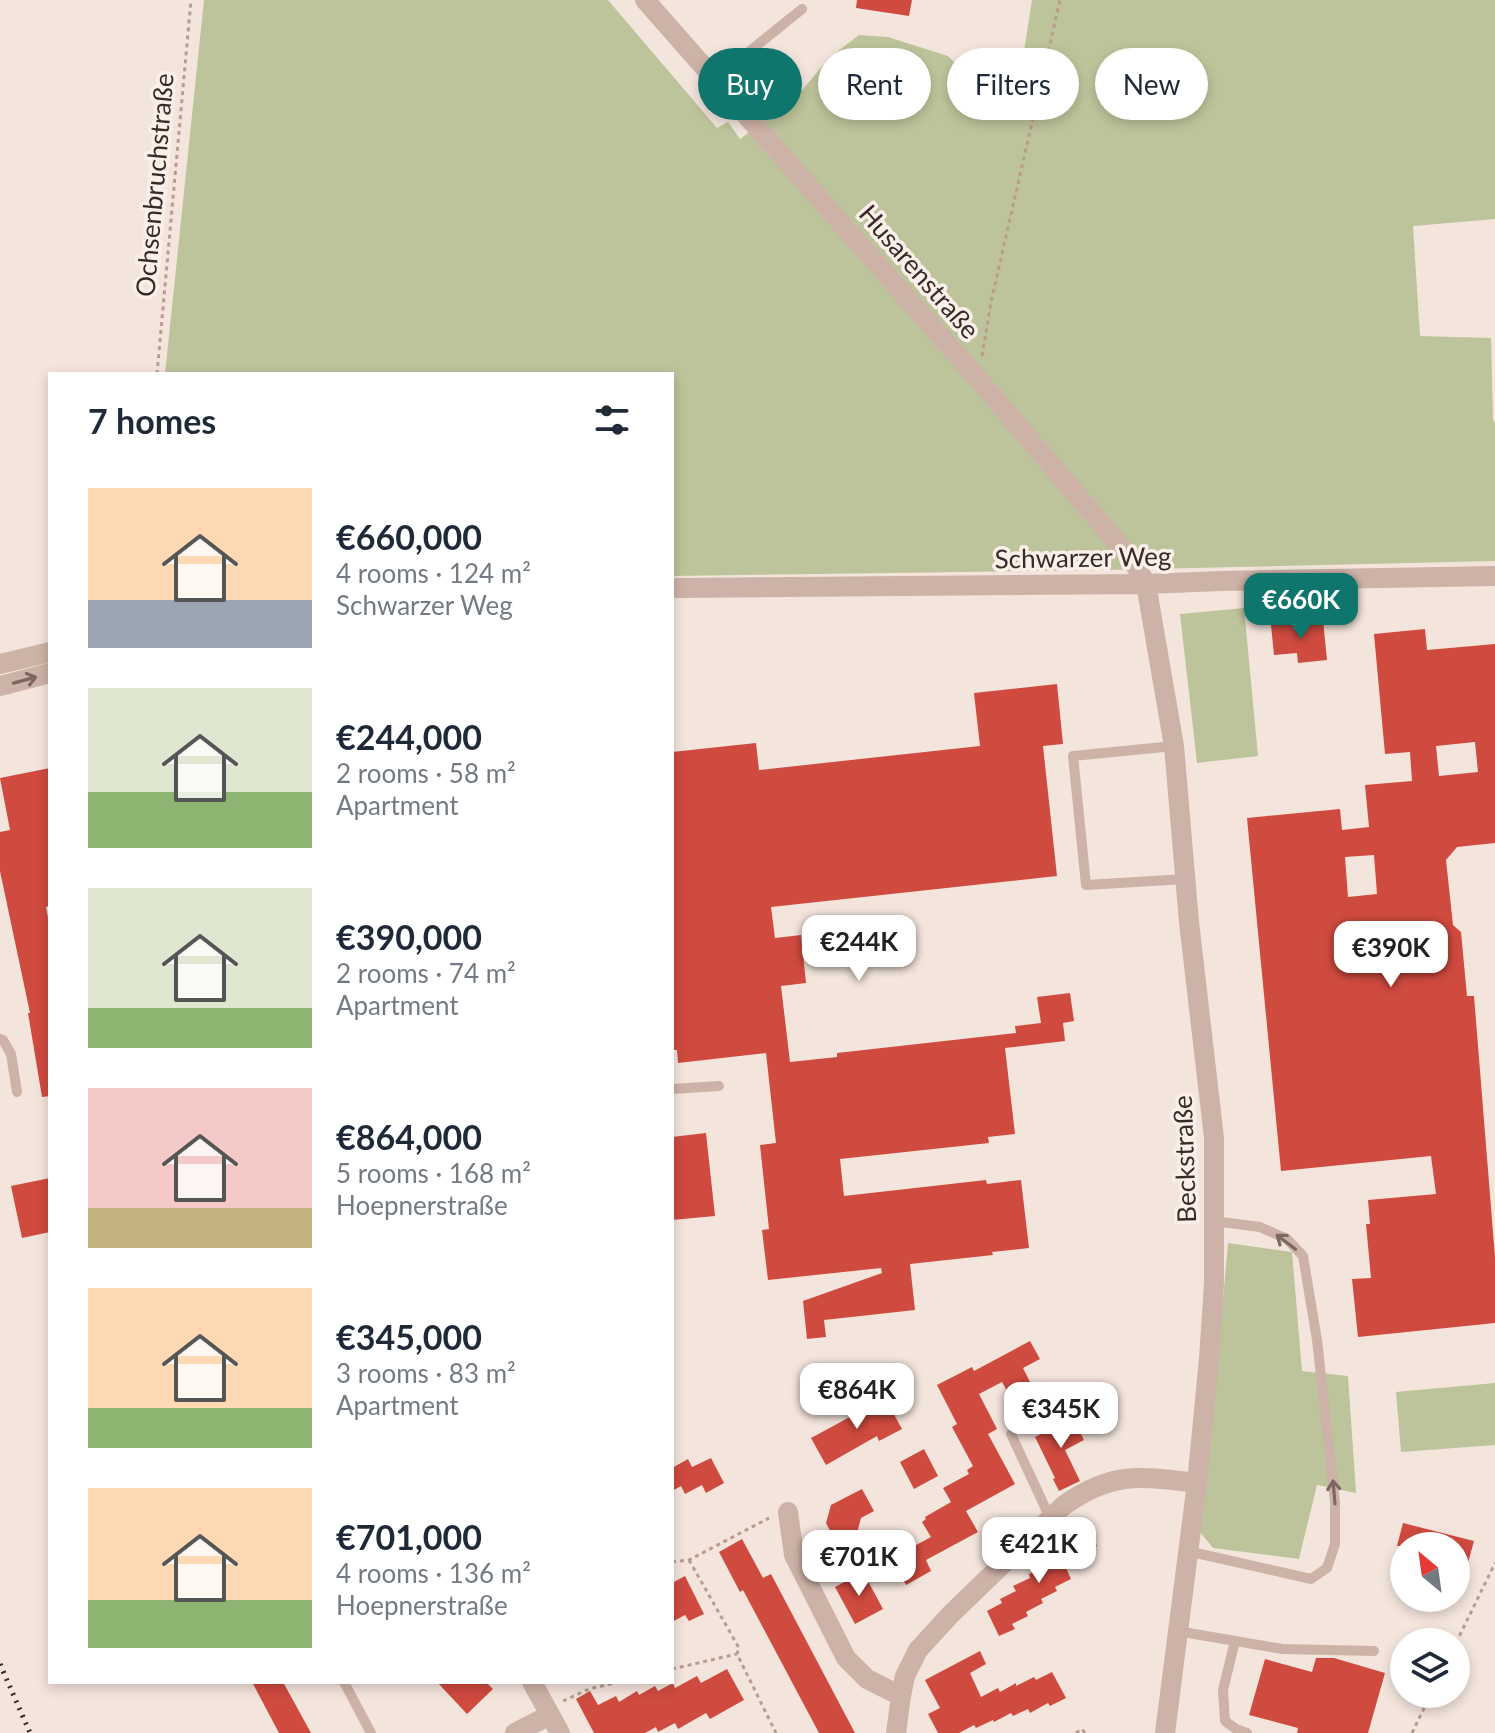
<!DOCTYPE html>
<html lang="en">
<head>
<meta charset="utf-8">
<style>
	:root { --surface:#fff; --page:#f2f2f3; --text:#1f2937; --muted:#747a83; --accent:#0f766e }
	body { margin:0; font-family:Lato,sans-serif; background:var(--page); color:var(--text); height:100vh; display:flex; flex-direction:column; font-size:30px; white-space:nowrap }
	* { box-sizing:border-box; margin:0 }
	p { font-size:26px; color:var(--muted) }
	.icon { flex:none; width:44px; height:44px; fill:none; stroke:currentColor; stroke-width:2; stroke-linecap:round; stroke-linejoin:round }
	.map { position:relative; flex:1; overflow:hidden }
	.sheet { position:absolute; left:48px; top:372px; width:626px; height:1312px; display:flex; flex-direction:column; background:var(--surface); border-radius:0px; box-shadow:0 4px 12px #0003 }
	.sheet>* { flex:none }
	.top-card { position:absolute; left:698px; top:48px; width:676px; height:72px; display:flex; gap:16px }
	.needle { width:52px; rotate:331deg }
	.buttons { position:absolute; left:1390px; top:1532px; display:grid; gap:16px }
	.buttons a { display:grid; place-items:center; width:80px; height:80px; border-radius:50%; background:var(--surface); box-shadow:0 4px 12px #0003; font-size:40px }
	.price { position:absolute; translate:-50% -68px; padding:0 18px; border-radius:16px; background:#fff; color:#222; font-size:26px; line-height:52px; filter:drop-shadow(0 2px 4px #0008) }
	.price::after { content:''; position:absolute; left:50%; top:48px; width:24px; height:18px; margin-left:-12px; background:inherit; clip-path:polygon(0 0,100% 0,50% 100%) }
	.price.on { background:var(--accent); color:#fff }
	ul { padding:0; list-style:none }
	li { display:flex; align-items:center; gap:24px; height:200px; padding:0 40px }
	li span { display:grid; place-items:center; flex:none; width:224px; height:160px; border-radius:0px; color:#555 }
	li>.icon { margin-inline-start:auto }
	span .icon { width:96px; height:96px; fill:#fffc; stroke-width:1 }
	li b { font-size:34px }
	h2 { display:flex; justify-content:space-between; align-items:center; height:96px; padding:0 40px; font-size:34px }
	.chip { padding:0 28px; border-radius:36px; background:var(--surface); box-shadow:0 4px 12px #0003; font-size:28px; line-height:72px }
	.chip.on { background:var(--accent); color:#fff }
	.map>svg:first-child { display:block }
</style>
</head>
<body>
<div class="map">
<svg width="1495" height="1733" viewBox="0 0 1495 1733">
	<rect width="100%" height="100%" fill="#f4e5dc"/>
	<path fill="#bdc49b" d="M204 0H608L717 128 728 122 740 139 798 95 829 58 859 35 888 37 948 56 979 87 996 88 1020 76 1032 0H1495V219L1413 226 1420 336 1491 338 1493 419 1495 424V561L1104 570 672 576V374H165Z
		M1244 608 1258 756 1197 763 1180 614Z
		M1228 1243 1292 1252 1302 1371 1348 1376 1356 1493 1317 1485 1299 1559 1213 1548 1200 1532 1214 1403Z
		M1495 1383V1445L1401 1452 1396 1392Z"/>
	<path fill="#cf4a3f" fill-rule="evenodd" d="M857 0H912L909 16 856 8Z
		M1323 620 1327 660 1298 663 1297 653 1274 655 1271 625Z
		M1425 629 1427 650 1495 644V843L1457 847 1446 860 1453 925 1461 932 1467 996H1474L1495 1257V1323L1358 1337 1352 1279 1371 1278 1366 1224H1370L1368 1200 1436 1194 1431 1156 1281 1171 1247 818 1340 809 1342 830 1369 827 1365 785 1412 781 1410 752 1385 754 1374 634ZM1475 742 1478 772 1439 776 1436 746ZM1374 855 1377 894 1348 897 1345 857ZM1380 921 1384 960 1354 963 1351 924Z
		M1057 684 1063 744 1043 746 1057 876 771 907 775 938 801 935 806 983 781 986 790 1062 837 1057V1053L1016 1033 1015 1026 1041 1023 1037 997 1070 993 1074 1021 1063 1023 1065 1041 1005 1048 1015 1134 988 1137 989 1143 840 1159 844 1196 986 1180 987 1184 1021 1180 1029 1248 992 1252 993 1255 910 1264 915 1310 824 1320 826 1337 807 1339 803 1301 882 1273 881 1268 768 1280 762 1230 769 1229 760 1145 776 1143 766 1053 678 1063 677 1050H672V752L756 743 759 770 980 746 974 693Z
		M50 768V906L46 907 50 928V1096L42 1097 28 1013H30L0 871V832L10 830 0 778Z
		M706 1133 715 1216 672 1220V1137Z
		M50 1178V1232L22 1238 11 1186Z
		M1030 1341 1040 1359 1023 1368 1031 1384 1010 1396 1002 1382 979 1394 997 1429 988 1434 1015 1484 966 1511 978 1532 926 1560 931 1571 906 1585 892 1558 931 1537 922 1522 926 1519 925 1517 951 1502 943 1488 969 1474 967 1470 973 1466 952 1427 957 1424 937 1385 972 1367 974 1371Z
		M885 1398 902 1429 879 1441 877 1436 826 1465 811 1438Z
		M1071 1414 1084 1440 1065 1450 1080 1481 1059 1491 1053 1479 1055 1478 1035 1437 1049 1430 1047 1426Z
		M924 1449 938 1476 914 1489 900 1462Z
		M711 1458 724 1483 706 1493 702 1485 685 1494 681 1486 672 1491V1468L688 1459 692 1467Z
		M862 1489 874 1511 861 1518 858 1529 861 1534 838 1546 826 1523 831 1505Z
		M1403 1523 1474 1541 1461 1588 1456 1587V1546H1397Z
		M1089 1532 1097 1546 1073 1558 1076 1563 1066 1568 1071 1579 1055 1587 1057 1591 1041 1599 1043 1603 1026 1612 1028 1616 1012 1624 1015 1629 999 1636 987 1611 1002 1603 1000 1599 1016 1591 1013 1586 1030 1578 1029 1574 1045 1566 1042 1561 1058 1553 1056 1549Z
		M742 1539 763 1578 771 1574 855 1733H819L743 1590 740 1592 719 1552Z
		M863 1572 883 1609 855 1624 835 1587Z
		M685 1576 704 1614 689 1621 685 1615 672 1622V1583Z
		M980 1651 986 1664 970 1673 981 1697 998 1688 1000 1692 1016 1683V1686L1034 1677 1036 1680 1052 1672 1066 1698 1050 1706 1048 1703 1030 1713 1028 1709 1013 1716 1011 1713 994 1722 993 1720 976 1728 974 1725 959 1733H938L928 1714 940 1708 925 1680Z
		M1316 1658H1334L1385 1673 1368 1733H1297L1298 1728 1249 1715 1265 1659 1312 1672Z
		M727 1669 744 1700 710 1719 706 1713 678 1729 675 1723 658 1732 656 1727 645 1733H594L576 1699 590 1691 598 1705 616 1696 619 1702 637 1691 639 1695 655 1686 658 1691 673 1683 675 1688 697 1676 701 1683Z
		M252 1682H283L311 1733H279Z
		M437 1682H486L493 1689 467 1714Z"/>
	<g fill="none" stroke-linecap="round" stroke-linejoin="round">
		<path stroke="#b99b91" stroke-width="3" stroke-dasharray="4 4" stroke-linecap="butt" d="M982 356 991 302 1060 0
			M157 374 191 0
			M689 1560 739 1648 737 1654 776 1733
			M672 1562 689 1560 769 1518
			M1456 1643 1495 1563
			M672 1669 737 1654
			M563 1701 589 1689 619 1682
			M1076 1733 1082 1729 1085 1733
			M1412 1733 1431 1694"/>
		<path stroke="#cdb2a7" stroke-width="10" d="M714 80 802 9
			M1174 746 1073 756 1086 885 1185 879
			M0 1039 3 1040 11 1054 17 1092
			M672 1089 719 1086
			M1011 1434 1050 1518
			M1187 1551 1311 1579 1327 1568 1335 1544V1502L1317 1340 1303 1256 1287 1239 1260 1227 1214 1221
			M1177 1631 1282 1649 1374 1651
			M1235 1641 1223 1690 1225 1721 1236 1729 1247 1733
			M344 1682 371 1733"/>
		<path stroke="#cdb2a7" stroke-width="20" d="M645 0 972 372 1133 561 1146 584 1174 746 1189 922 1214 1138V1283L1209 1359 1197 1483 1165 1733
			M672 588 1146 584 1221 581 1495 576
			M0 664 50 652
			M0 686 50 673
			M788 1512 794 1555 846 1658 867 1679 901 1696
			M532 1682 560 1733
			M515 1733 550 1715
			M896 1733 901 1696 905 1676 918 1650 951 1614 1063 1506C1112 1471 1140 1476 1197 1483"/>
		<path stroke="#392a28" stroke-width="5" stroke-dasharray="2 6" stroke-linecap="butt" d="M0 1664 30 1733"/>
	</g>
	<defs><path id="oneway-shaft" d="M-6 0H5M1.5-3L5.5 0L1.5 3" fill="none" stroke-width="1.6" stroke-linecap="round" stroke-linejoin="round" transform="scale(2)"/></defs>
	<g stroke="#7c6761">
		<use href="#oneway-shaft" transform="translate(25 680) rotate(-15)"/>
		<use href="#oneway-shaft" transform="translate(1286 1242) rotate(-143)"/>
		<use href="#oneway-shaft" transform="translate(1334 1492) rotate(-95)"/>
	</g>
	<g text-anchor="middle" stroke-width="7" stroke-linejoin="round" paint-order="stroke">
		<g font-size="26" fill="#392a28" stroke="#fbf0e9">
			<text transform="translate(155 185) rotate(-85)" y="9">Ochsenbruchstraße</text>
			<text transform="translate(919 272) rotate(49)" y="9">Husarenstraße</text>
			<text transform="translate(1083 558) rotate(-1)" y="9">Schwarzer Weg</text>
			<text transform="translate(1185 1159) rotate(-92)" y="9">Beckstraße</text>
		</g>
	</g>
</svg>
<div class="buttons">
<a><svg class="needle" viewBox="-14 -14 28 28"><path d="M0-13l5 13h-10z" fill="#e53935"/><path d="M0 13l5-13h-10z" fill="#747a83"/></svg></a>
<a><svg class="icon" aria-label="layers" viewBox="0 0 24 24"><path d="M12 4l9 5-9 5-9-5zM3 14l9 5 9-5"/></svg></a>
</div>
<b class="price on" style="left:1301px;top:641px">€660K</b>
<b class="price" style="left:859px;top:983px">€244K</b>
<b class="price" style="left:1391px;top:989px">€390K</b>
<b class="price" style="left:857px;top:1431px">€864K</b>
<b class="price" style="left:1061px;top:1450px">€345K</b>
<b class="price" style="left:1039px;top:1585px">€421K</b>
<b class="price" style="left:859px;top:1598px">€701K</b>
<div class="top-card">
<a class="chip on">Buy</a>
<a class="chip">Rent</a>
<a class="chip">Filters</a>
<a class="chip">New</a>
</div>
<section class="sheet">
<h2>7 homes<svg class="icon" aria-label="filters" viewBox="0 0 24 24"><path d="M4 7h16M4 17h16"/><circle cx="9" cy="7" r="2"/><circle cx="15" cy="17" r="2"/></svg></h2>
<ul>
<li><span style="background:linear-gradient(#ffd9b3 70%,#9aa5b1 0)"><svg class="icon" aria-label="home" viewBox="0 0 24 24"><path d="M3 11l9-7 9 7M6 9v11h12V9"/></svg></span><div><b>€660,000</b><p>4 rooms · 124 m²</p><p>Schwarzer Weg</p></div></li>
<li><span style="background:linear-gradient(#dfe7d0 65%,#8fb573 0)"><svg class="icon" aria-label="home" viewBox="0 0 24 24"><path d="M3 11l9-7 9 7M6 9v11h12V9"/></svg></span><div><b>€244,000</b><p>2 rooms · 58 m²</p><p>Apartment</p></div></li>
<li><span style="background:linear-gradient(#dfe7d0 75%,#8fb573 0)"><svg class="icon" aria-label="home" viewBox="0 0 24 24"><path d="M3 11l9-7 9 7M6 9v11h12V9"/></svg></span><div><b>€390,000</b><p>2 rooms · 74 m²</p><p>Apartment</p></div></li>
<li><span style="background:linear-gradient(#f6c9c9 75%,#c2b280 0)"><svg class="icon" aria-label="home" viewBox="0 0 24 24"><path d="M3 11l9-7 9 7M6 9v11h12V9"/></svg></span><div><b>€864,000</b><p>5 rooms · 168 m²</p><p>Hoepnerstraße</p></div></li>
<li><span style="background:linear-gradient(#ffd9b3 75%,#8fb573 0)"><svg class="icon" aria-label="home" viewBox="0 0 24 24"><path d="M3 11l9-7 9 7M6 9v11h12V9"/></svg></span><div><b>€345,000</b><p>3 rooms · 83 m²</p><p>Apartment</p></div></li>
<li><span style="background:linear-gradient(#ffd9b3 70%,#8fb573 0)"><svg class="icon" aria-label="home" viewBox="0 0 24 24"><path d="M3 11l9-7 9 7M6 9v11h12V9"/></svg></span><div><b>€701,000</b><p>4 rooms · 136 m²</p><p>Hoepnerstraße</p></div></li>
</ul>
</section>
</div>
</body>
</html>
